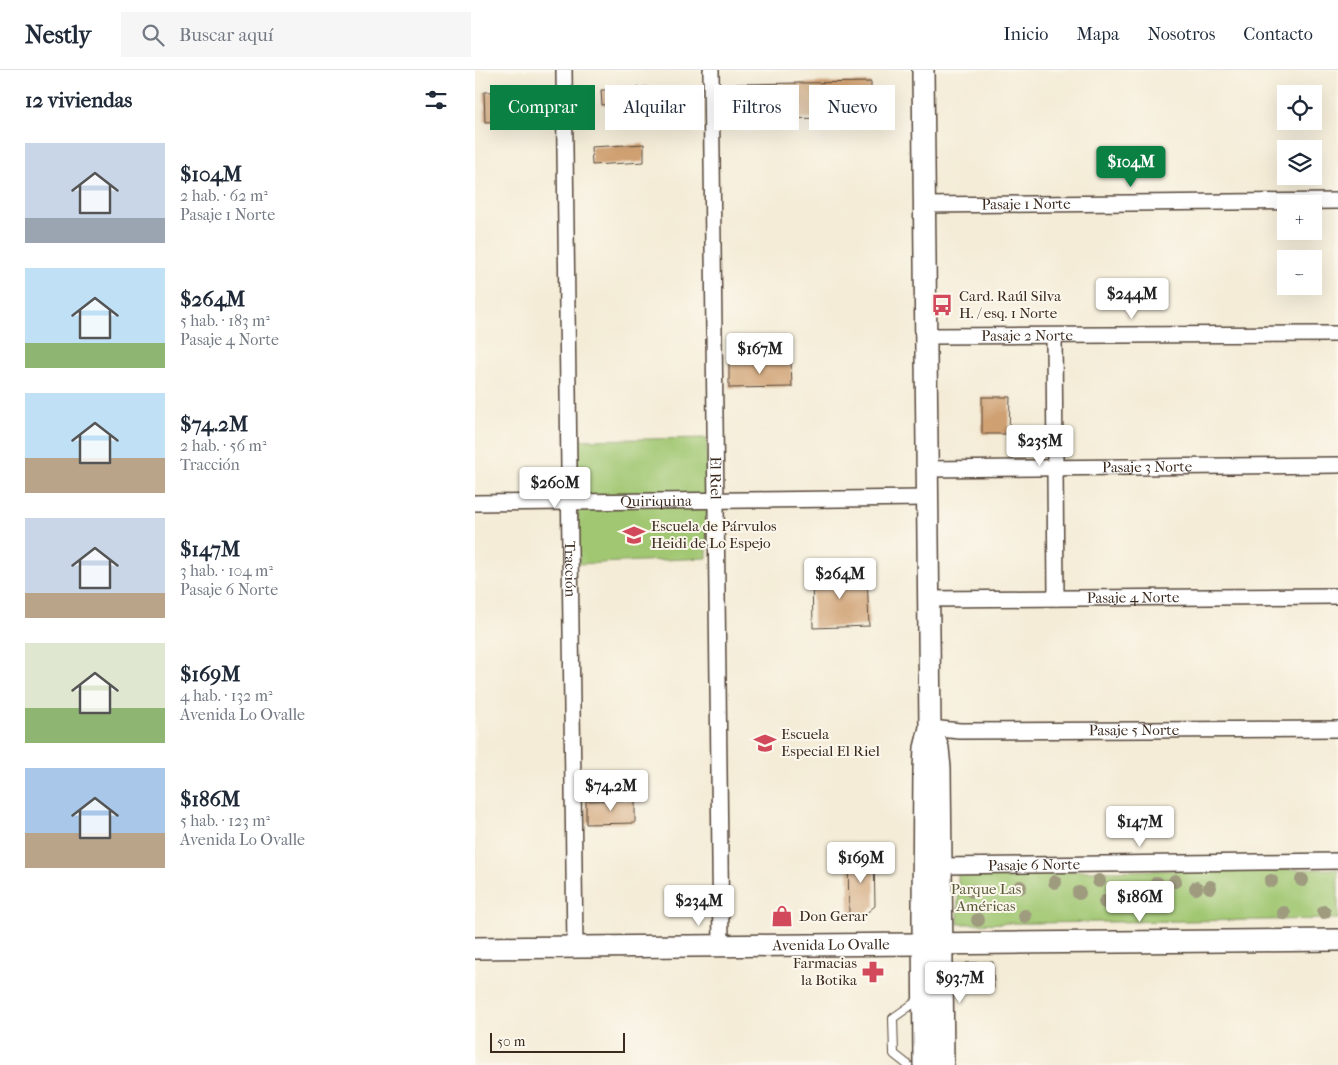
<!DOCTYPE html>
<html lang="es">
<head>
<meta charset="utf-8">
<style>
	:root { --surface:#fff; --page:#f6f6f7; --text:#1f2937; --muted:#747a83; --line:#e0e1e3; --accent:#0b8043 }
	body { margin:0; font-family:"IM FELL French Canon",serif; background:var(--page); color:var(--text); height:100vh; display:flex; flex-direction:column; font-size:19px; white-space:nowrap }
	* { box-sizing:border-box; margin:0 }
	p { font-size:16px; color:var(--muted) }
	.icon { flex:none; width:28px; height:28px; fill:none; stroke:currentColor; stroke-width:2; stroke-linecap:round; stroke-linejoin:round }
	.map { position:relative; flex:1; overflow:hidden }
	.side { display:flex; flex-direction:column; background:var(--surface); width:475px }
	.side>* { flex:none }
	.banner { position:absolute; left:15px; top:15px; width:475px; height:45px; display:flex; gap:10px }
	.tools { position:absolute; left:802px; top:15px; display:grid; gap:10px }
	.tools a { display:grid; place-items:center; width:45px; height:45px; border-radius:0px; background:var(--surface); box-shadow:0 5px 20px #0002; font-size:25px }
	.scale { position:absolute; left:15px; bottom:12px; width:135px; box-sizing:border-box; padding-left:5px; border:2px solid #3b2a1e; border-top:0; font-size:14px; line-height:18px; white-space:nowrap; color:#3b2a1e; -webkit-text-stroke:4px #fbf7ec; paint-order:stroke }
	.price { position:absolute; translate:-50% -42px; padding:0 11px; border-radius:5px; background:#fff; color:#222; font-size:16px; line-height:32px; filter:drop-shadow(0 1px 2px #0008) }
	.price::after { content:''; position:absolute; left:50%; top:30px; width:15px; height:11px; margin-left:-8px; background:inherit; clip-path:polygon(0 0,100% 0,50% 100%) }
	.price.current { background:var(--accent); color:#fff }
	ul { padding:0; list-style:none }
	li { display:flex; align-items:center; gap:15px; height:125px; padding:0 25px }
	li span { display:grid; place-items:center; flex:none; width:140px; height:100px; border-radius:0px; color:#555 }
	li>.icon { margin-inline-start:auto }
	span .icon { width:60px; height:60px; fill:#fffc; stroke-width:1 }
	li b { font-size:21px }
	h2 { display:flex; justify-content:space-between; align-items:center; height:60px; padding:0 25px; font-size:21px }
	.pill { padding:0 18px; border-radius:0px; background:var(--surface); box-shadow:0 5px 20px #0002; font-size:18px; line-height:45px }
	.pill.current { background:var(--accent); color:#fff }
	header { display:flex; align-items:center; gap:30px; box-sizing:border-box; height:70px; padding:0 25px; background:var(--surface); border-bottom:1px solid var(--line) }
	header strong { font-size:24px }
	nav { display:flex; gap:28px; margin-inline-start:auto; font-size:18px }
	.search { width:350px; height:45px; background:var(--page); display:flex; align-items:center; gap:12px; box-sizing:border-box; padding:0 18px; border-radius:0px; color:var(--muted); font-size:19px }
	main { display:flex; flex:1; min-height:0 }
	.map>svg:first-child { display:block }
</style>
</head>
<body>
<header>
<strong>Nestly</strong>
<div class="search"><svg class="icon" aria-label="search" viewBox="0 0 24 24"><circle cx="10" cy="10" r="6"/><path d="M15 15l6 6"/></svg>Buscar aquí</div>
<nav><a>Inicio</a><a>Mapa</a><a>Nosotros</a><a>Contacto</a></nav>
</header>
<main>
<section class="side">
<h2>12 viviendas<svg class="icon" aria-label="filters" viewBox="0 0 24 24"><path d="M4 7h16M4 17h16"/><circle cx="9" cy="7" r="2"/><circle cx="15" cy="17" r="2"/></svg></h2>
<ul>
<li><span style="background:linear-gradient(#c9d6e8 75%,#9aa5b1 0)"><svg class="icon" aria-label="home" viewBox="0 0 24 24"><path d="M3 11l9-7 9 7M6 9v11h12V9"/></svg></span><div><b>$104M</b><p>2 hab. · 62 m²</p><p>Pasaje 1 Norte</p></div></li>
<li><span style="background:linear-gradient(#bfe0f5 75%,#8fb573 0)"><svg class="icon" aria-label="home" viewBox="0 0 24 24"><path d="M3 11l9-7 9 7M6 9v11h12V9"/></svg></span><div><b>$264M</b><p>5 hab. · 183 m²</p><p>Pasaje 4 Norte</p></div></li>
<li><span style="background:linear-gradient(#bfe0f5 65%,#b9a48a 0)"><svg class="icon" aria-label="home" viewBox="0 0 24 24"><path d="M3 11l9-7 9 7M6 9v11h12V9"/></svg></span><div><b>$74.2M</b><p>2 hab. · 56 m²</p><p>Tracción</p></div></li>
<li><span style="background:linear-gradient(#c9d6e8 75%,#b9a48a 0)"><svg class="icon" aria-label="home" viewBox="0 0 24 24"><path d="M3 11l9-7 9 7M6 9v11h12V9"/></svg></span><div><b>$147M</b><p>3 hab. · 104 m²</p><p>Pasaje 6 Norte</p></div></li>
<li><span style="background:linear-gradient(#dfe7d0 65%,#8fb573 0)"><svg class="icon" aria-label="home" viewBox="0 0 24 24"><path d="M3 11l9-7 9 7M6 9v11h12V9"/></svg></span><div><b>$169M</b><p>4 hab. · 132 m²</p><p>Avenida Lo Ovalle</p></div></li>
<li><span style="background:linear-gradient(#a9c7e8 65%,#b9a48a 0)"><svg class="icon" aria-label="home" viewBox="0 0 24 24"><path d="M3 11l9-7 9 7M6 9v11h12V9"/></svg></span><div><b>$186M</b><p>5 hab. · 123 m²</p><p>Avenida Lo Ovalle</p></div></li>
</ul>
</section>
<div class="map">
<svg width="863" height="995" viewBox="0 0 863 995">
	<rect width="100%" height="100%" fill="#fbf7ec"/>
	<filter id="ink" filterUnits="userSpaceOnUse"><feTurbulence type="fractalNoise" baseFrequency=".02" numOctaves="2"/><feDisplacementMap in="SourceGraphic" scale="10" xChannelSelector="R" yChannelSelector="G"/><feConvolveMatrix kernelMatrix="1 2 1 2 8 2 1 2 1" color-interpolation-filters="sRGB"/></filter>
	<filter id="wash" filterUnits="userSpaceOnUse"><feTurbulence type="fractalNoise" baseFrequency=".0096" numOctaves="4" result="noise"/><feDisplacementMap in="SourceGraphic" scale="20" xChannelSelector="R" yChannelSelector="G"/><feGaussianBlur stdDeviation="1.12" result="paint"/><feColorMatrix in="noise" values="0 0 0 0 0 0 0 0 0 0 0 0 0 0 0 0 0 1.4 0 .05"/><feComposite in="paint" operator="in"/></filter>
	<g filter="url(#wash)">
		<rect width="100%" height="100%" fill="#f4ecd7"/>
		<path fill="#a1c772" stroke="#6e7848" d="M232 368V488L104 494 101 370Z
			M863 799V849L483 854V802Z"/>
		<g id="blocks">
			<path fill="#cfa072" d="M396 12V47L253 50 252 20 262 14Z
				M172 17V32H161L160 18Z
				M74 20 75 49 10 52 9 22Z
				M126 20H140V34L127 35Z
				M169 74V92L117 95 116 77Z
				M316 292 317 317 254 318V293Z
				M507 327H535L534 364H507Z
				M392 503 394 556 338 558 337 504Z
				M160 730V753L111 754V731Z
				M399 785 400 836 389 845H374L373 786Z
				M518 892 519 918 492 919 491 893Z"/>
		</g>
	</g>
	<g filter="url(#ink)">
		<use href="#blocks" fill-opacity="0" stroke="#57473a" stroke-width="1"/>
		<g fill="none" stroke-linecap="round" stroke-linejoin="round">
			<g stroke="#57473a" stroke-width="10">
				<path id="lane" d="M433 995 419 984 418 948 445 929"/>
			</g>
			<g stroke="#57473a" stroke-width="18">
				<g id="street">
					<path id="s1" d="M89 0 100 877"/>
					<path id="s2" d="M236 0 246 875"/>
					<path id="s3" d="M449 135 863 131"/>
					<path id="s4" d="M451 266 863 264"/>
					<path d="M579 266 581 528"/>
					<path id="s5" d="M452 399 863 395"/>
					<path id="s6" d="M0 433 452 428"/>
					<path id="s7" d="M453 529 863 526"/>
					<path id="s8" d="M455 658 485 661 863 659"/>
					<path id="s9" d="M467 796 863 791"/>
				</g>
			</g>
			<g stroke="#57473a" stroke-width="24">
				<g id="secondary">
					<path d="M448 0 455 658 450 678 449 699 448 844 449 995"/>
					<path d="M456 660 463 678 465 698 468 995"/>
					<path id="s10" d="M0 878 863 870"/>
				</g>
			</g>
			<use href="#lane" stroke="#fff" stroke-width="8"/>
			<use href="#street" stroke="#fff" stroke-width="15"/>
			<use href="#secondary" stroke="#fff" stroke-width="21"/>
		</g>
		<g fill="#9f9b7f">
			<circle cx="827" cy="810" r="7"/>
			<circle cx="624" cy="811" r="7"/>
			<circle cx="700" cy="811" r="7"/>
			<circle cx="796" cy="811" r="7"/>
			<circle cx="580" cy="812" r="7"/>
			<circle cx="682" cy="813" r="7"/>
			<circle cx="545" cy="817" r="7"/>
			<circle cx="735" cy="817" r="7"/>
			<circle cx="721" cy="818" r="7"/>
			<circle cx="497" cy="821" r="7"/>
			<circle cx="604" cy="823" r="7"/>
			<circle cx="630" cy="832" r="7"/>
			<circle cx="689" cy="837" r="7"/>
			<circle cx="849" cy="842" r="7"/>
			<circle cx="809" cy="843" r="7"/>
			<circle cx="550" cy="846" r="7"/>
			<circle cx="503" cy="850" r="7"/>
		</g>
	</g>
	<defs>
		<g id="bus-bare" transform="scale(1.725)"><path d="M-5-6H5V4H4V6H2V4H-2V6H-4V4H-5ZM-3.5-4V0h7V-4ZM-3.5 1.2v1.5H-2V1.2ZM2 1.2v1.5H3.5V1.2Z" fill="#d1495b" stroke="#fbf7ec" stroke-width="2.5" paint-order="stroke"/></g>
		<g id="school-bare" transform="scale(1.725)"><path d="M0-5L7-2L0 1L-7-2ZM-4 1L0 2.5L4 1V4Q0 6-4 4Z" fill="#d1495b" stroke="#fbf7ec" stroke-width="2.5" paint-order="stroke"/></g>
		<g id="shop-bare" transform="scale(1.725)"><path d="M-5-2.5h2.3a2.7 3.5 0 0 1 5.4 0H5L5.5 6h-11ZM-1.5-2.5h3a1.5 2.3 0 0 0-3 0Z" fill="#d1495b" stroke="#fbf7ec" stroke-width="2.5" paint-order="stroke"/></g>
		<g id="pharmacy-bare" transform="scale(1.725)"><path d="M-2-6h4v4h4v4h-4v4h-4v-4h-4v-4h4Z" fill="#d1495b" stroke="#fbf7ec" stroke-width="2.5" paint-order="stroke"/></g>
	</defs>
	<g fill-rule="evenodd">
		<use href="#bus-bare" x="467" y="235"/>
		<use href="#school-bare" x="159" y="465"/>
		<use href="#school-bare" x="290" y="673"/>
		<use href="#shop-bare" x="307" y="846"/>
		<use href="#pharmacy-bare" x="398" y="902"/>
	</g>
	<g text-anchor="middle" stroke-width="4" stroke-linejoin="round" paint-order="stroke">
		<g font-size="15" fill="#3b2a1e" stroke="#fbf7ec">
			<text dy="5" stroke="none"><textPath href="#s3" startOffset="102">Pasaje 1 Norte</textPath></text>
			<text dy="5" stroke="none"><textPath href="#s4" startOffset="101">Pasaje 2 Norte</textPath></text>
			<text dy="5" stroke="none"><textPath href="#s5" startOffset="220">Pasaje 3 Norte</textPath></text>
			<text dy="5" stroke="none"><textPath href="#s2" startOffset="408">El Riel</textPath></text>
			<text dy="5" stroke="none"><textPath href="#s6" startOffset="181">Quiriquina</textPath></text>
			<text dy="5" stroke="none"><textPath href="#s1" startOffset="499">Tracción</textPath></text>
			<text dy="5" stroke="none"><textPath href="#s7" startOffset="205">Pasaje 4 Norte</textPath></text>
			<text dy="5" stroke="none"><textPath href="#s8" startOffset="204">Pasaje 5 Norte</textPath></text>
			<text dy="5" stroke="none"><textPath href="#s9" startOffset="92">Pasaje 6 Norte</textPath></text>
			<text dy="5" stroke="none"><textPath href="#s10" startOffset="356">Avenida Lo Ovalle</textPath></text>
		</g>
		<g font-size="15" fill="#3b2a1e" stroke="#fbf7ec" text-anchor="start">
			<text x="484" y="231">Card. Raúl Silva<tspan x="484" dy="17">H. / esq. 1 Norte</tspan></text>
			<text x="176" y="461">Escuela de Párvulos<tspan x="176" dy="17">Heidi de Lo Espejo</tspan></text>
			<text x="306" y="669">Escuela<tspan x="306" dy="17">Especial El Riel</tspan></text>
			<text x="324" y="851">Don Gerar</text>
			<text x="382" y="898" text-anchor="end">Farmacias<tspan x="382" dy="17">la Botika</tspan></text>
		</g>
		<g font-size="15" fill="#5a5937" stroke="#fbf7ec">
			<text x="511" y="824">Parque Las<tspan x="511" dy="17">Américas</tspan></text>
		</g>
	</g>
</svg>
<div class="tools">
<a><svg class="icon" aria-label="locate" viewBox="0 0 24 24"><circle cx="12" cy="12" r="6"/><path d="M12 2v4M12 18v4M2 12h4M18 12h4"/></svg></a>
<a><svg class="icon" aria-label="layers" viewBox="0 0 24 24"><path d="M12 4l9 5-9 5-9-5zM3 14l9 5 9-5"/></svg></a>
<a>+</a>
<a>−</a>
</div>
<div class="scale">50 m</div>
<b class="price current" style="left:656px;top:118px">$104M</b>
<b class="price" style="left:657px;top:250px">$244M</b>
<b class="price" style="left:285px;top:305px">$167M</b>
<b class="price" style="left:565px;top:397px">$235M</b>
<b class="price" style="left:80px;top:439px">$260M</b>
<b class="price" style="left:365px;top:530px">$264M</b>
<b class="price" style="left:136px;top:742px">$74.2M</b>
<b class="price" style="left:665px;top:778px">$147M</b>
<b class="price" style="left:386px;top:814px">$169M</b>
<b class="price" style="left:665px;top:853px">$186M</b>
<b class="price" style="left:224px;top:857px">$234M</b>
<b class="price" style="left:485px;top:934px">$93.7M</b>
<div class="banner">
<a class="pill current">Comprar</a>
<a class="pill">Alquilar</a>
<a class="pill">Filtros</a>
<a class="pill">Nuevo</a>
</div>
</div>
</main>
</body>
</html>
